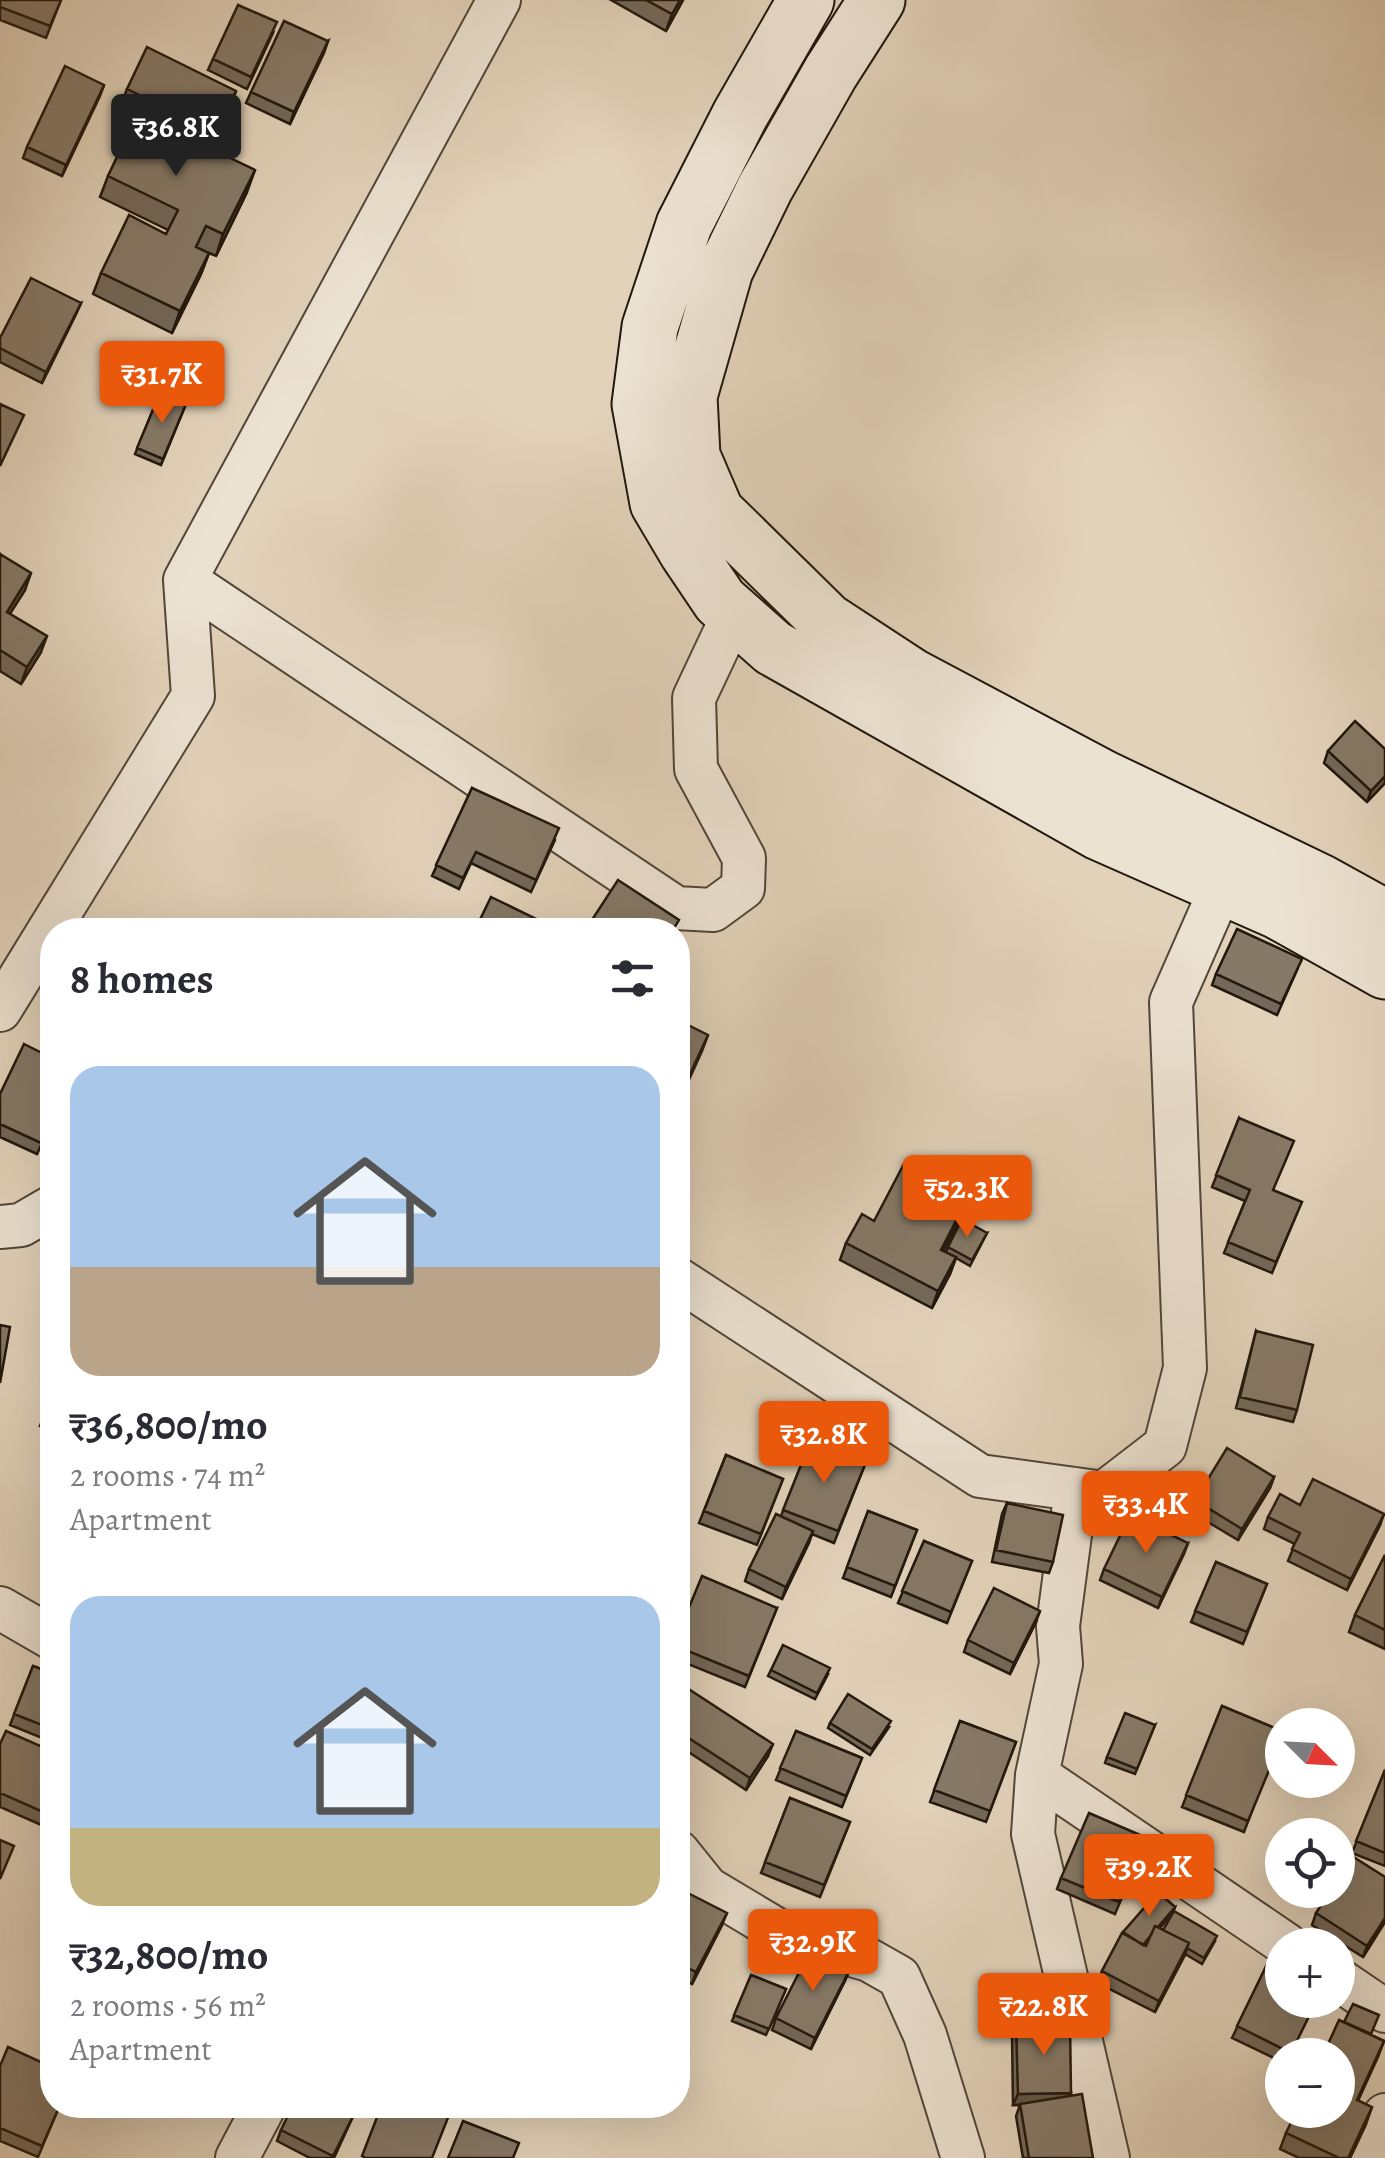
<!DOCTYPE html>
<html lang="en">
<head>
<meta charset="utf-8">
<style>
	:root { --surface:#fff; --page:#f2f2f3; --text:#2b2b33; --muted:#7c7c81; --accent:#ea580c }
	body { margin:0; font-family:Alegreya,serif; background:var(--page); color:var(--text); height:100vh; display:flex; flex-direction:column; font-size:38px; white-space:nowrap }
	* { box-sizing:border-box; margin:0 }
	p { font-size:32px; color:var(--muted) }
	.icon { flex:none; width:55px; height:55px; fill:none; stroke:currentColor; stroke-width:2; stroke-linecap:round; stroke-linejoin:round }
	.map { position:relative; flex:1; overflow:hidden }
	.panel { position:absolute; left:40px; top:918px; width:650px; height:1200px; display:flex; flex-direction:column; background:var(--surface); border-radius:40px; box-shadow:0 10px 40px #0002 }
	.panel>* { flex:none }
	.needle { width:65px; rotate:114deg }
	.controls { position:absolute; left:1265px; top:1708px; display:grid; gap:20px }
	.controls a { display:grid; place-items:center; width:90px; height:90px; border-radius:50%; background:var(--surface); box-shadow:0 10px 40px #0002; font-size:50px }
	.price { position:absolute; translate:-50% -85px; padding:0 22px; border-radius:10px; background:var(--accent); color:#fff; font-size:32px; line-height:65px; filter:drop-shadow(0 2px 5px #0008) }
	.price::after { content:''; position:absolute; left:50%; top:60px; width:30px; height:22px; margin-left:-15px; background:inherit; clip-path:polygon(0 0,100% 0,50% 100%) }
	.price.on { background:#222; color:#fff }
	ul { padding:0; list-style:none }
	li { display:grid; align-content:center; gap:20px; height:530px; padding:0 30px }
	li span { display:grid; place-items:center; height:310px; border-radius:30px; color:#555 }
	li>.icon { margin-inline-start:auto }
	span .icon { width:180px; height:180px; fill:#fffc; stroke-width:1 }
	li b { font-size:42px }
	h2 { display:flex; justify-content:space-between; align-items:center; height:120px; padding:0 30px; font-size:42px }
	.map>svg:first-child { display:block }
</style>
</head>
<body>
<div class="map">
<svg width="1385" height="2158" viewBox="0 0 1385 2158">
	<rect width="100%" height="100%" fill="#e2d2ba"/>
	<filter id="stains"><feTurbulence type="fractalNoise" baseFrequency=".002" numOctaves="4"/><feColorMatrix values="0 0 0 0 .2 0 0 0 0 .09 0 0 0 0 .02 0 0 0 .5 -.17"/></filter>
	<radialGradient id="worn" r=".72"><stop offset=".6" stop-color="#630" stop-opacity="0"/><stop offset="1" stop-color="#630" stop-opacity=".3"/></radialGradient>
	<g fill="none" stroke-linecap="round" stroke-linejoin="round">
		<g stroke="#524638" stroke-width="46">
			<path id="minor" d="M185 580 676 908 713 910 743 888 744 858 696 769 694 698 734 613
				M0 1010 193 696 185 580 499 0
				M0 1227 21 1225 52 1207
				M678 1279 980 1476 1104 1493 1165 1446 1185 1368 1171 1002 1222 886 1238 859
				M1076 1489 1058 1626 1061 1664 1037 1775 1033 1834 1108 2158
				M0 1608 52 1638
				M1037 1775 1287 1945
				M678 1852 707 1888 789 1937 869 1960 899 1977 925 2035 963 2158
				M1338 1979 1385 2011
				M237 2158 265 2105
				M1365 2158 1385 2115"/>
		</g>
		<g stroke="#22180d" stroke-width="59">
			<path id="secondary" d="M806 0 740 115 684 225 650 327 640 404 658 503 687 552 720 601 773 648 1099 832 1278 911 1385 971
				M877 0 831 72 765 188 725 270 689 396 692 456 716 512 827 621 911 676 1103 778 1320 882 1385 918"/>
		</g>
		<use href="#minor" stroke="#ece2d2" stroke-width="42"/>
		<use href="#secondary" stroke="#ece2d2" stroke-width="55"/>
	</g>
	<path fill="#736859" stroke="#22180d" stroke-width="2.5" d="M0 0H61L46 38 0 20Z
		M611 0H683L666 31Z
		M273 33 247 89 208 70 213 59Z
		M328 41 290 124 246 103 251 92Z
		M104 85 62 176 23 158 27 147Z
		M127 89 228 112 223 123 224 155 247 192 216 256 209 253 201 274 172 333 93 294 101 273 166 234 168 230 100 197 108 176 136 119 119 110Z
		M81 303 76 314 42 383 0 362V338Z
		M160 393 186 404 161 465 135 454Z
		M0 554 25 590 10 613 41 652 21 684 0 671Z
		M1385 749V783L1367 802 1324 763 1328 751Z
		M472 788 555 840 531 892 471 863 459 889 432 876Z
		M1297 970 1277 1015 1212 985 1216 974Z
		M52 1058V1121L37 1154 0 1137V1094Z
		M1239 1118 1274 1190 1297 1213 1272 1273 1224 1253 1245 1201 1212 1187Z
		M964 1211 943 1251 946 1252 948 1247 987 1233 970 1266 956 1258 950 1274 932 1308 840 1260 846 1243 874 1221Z
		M52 1253V1280L43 1276Z
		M1256 1331 1297 1410 1293 1422 1236 1408Z
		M52 1395V1431L40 1426Z
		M811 1440 866 1462 834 1543 812 1534 782 1599 745 1581 749 1569 781 1516Z
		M726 1455 783 1479 757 1545 699 1523Z
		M1274 1477 1270 1488 1238 1540 1191 1512 1195 1500Z
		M1007 1503 1053 1562 1049 1573 992 1562 1002 1514Z
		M1300 1505 1380 1525 1347 1590 1288 1561 1295 1544 1264 1529 1268 1517Z
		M868 1511 917 1530 891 1597 843 1578Z
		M924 1541 972 1561 947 1623 898 1603Z
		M1188 1543 1158 1608 1100 1580 1104 1569Z
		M1385 1555V1649L1349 1632 1355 1615Z
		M1216 1562 1267 1584 1243 1644 1191 1622Z
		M777 1608 745 1687 678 1660V1634Z
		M1036 1622 1010 1674 964 1652 968 1640Z
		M33 1666 52 1673V1742L10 1725Z
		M771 1670 828 1674 815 1699 768 1676Z
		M678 1696 768 1756 746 1790 678 1745Z
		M1222 1706 1282 1731 1244 1832 1182 1807Z
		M960 1721 1016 1742 986 1822 930 1802Z
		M830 1723 889 1727 870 1755 828 1728Z
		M1155 1725 1135 1774 1105 1763 1107 1757Z
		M796 1731 862 1758 842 1807 776 1780Z
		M0 1744 52 1751V1812L46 1827 0 1807Z
		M1385 1770V1866L1352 1853Z
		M790 1798 850 1822 820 1897 761 1873Z
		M1147 1838 1115 1914 1057 1889 1061 1878Z
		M1385 1877V1922L1363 1957 1312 1925 1316 1913Z
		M678 1888 722 1925 692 1984 678 1976Z
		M1175 1907 1173 1912 1160 1928 1215 1941 1202 1964 1185 1954 1155 2012 1098 1983 1102 1971 1123 1932Z
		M1273 1952 1291 2055H1282V2062L1232 2038Z
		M850 1969 811 2049 772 2030 776 2018Z
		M751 1975 786 1989 766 2035 732 2021Z
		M1016 2024 1069 2096 1093 2158H1023L1016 2116 1020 2105H1013L1012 2035Z
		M52 2027V2043L48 2042Z
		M1371 2035 1384 2041 1358 2100 1366 2124 1350 2158H1299L1280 2149 1286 2133Z
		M0 2066 60 2105 38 2157 0 2141Z
		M356 2110 334 2158H310L277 2141 281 2130Z"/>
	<path fill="#5e5548" stroke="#22180d" stroke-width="2.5" d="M680 0H683L666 31 672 14Z
		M328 41 324 53 290 124 294 112Z
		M104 85 100 96 62 176 66 165Z
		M236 91 228 112 213 143 221 122Z
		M255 170 247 192 216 256 223 234Z
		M209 253 201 274 172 333 180 311Z
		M81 303 76 314 42 383 46 372Z
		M31 573 25 590 1 628 7 612Z
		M47 636 41 652 21 684 27 667Z
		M1385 776V783L1367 802 1371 791Z
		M708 1035 702 1051 678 1104V1100Z
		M970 1194 964 1211 935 1267 941 1250Z
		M956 1257 950 1274 932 1308 938 1291Z
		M1274 1477 1270 1488 1238 1540 1242 1529Z
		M1384 1514 1380 1525 1347 1590 1351 1579Z
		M813 1531 809 1543 782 1599 786 1587Z
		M1188 1543 1184 1554 1158 1608 1162 1597Z
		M1040 1611 1036 1622 1010 1674 1014 1663Z
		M773 1744 768 1756 746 1790 750 1778Z
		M1175 1907 1173 1912 1139 1953 1141 1947Z
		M727 1913 722 1925 692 1984 696 1972Z
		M1385 1918V1922L1363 1957 1367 1946Z
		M1189 1943 1185 1955 1155 2012 1159 2001Z
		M850 1969 845 1981 811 2049 815 2038Z
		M1384 2041 1378 2057 1351 2116 1357 2100Z
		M1071 2093 1066 2104 1013 2105 1018 2094Z
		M1372 2107 1366 2124 1350 2158H1348Z"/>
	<path fill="#867967" stroke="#22180d" stroke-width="2.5" d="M0 0H61L50 26 0 7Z
		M646 0H680L672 14Z
		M238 5 277 22 251 77 213 59Z
		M284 21 328 41 294 112 251 92Z
		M147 47 236 91 221 122 234 128 222 154 255 170 223 234 206 226 196 247 209 253 180 311 101 273 129 215 166 234 178 210 108 176 139 111 186 134 192 121 127 89Z
		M65 66 104 85 66 165 27 147Z
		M31 278 81 303 46 372 0 348V338Z
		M160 393 186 404 163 459 137 448Z
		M0 404 24 415 0 466Z
		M0 554 31 573 7 612 47 636 27 667 0 650Z
		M1355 721 1385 749V776L1371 791 1328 751Z
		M472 788 559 828 536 880 476 852 463 878 436 865Z
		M618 880 679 920 673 930 586 929Z
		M491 897 559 930H475Z
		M1237 929 1302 959 1281 1004 1216 974Z
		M678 1020 708 1035 678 1100Z
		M24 1044 52 1058V1118L41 1143 0 1124V1094Z
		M1239 1118 1294 1141 1273 1190 1302 1202 1276 1262 1228 1242 1250 1190 1216 1175Z
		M906 1160 970 1194 941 1250 956 1257 938 1291 846 1243 862 1214 874 1221Z
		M962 1219 987 1233 972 1260 948 1247Z
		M52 1253V1267L47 1264Z
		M0 1325 10 1327 0 1383Z
		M1256 1331 1313 1345 1297 1410 1240 1397Z
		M52 1395V1418L44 1415Z
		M811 1440 866 1462 838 1531 783 1510Z
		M1227 1448 1274 1477 1242 1529 1195 1500Z
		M726 1455 783 1479 761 1534 704 1511Z
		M1313 1479 1384 1514 1351 1579 1292 1549 1300 1533 1268 1517 1280 1494 1300 1505Z
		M1007 1503 1063 1515 1053 1562 996 1550Z
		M868 1511 917 1530 895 1586 847 1567Z
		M776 1514 813 1531 786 1587 749 1569Z
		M1130 1515 1188 1543 1162 1597 1104 1569Z
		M924 1541 972 1561 951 1612 902 1591Z
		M1385 1555V1630L1355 1615Z
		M1216 1562 1267 1584 1247 1632 1195 1611Z
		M702 1576 777 1608 749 1676 678 1647V1634Z
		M994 1588 1040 1611 1014 1663 968 1640Z
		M783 1645 830 1668 817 1693 771 1670Z
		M33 1666 52 1673V1729L14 1714Z
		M684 1686 773 1744 750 1778 678 1731V1696Z
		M848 1694 891 1721 872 1749 830 1723Z
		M1222 1706 1282 1731V1739L1248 1821 1186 1795Z
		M1125 1713 1155 1725 1137 1769 1107 1757Z
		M960 1721 1016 1742 990 1811 934 1790Z
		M6 1731 52 1751V1810L50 1815 0 1793V1744Z
		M796 1731 862 1758 846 1796 780 1768Z
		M1385 1770V1853L1356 1841Z
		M790 1798 850 1822 824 1885 765 1862Z
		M1089 1813 1147 1838 1119 1902 1061 1878Z
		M0 1840 14 1846 0 1879Z
		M1352 1856 1385 1877V1918L1367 1946 1316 1913 1331 1890H1338V1880Z
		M678 1888 727 1913 696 1972 678 1963Z
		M1158 1892 1175 1907 1158 1927 1155 1926 1151 1935 1143 1945 1123 1932Z
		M1174 1911 1217 1936 1204 1958 1187 1948 1189 1943 1163 1930Z
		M1155 1926 1189 1943 1159 2001 1102 1971 1122 1933 1146 1946Z
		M811 1949 850 1969 815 2038 776 2018Z
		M1273 1952 1282 1956V2000H1317L1291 2053 1237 2026Z
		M751 1975 786 1989 769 2029 734 2015Z
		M1353 2004 1379 2015 1371 2034 1344 2022Z
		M1339 2020 1384 2041 1357 2100 1372 2107 1348 2158H1339L1286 2133 1297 2110H1338V2055H1323Z
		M1070 2023 1071 2093 1018 2094 1016 2024Z
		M8 2047 52 2067V2105H60L42 2146 0 2128V2066Z
		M1082 2094 1093 2158H1029L1020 2104Z
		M293 2105H346L356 2110 333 2156 281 2130Z
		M396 2105H453L432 2158H366L362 2156 381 2107 393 2112Z
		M463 2121 519 2143 513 2158H448Z"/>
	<rect width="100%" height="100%" filter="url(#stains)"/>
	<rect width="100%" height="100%" fill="url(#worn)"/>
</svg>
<div class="controls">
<a><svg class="needle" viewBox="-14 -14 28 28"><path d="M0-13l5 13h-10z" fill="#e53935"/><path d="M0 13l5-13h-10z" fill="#7c7c81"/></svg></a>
<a><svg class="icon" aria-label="locate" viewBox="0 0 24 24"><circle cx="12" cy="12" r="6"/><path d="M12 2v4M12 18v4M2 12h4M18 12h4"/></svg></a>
<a>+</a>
<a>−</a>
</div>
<b class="price on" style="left:176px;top:179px">₹36.8K</b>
<b class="price" style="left:162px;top:426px">₹31.7K</b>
<b class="price" style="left:967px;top:1240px">₹52.3K</b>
<b class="price" style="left:824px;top:1486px">₹32.8K</b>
<b class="price" style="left:1146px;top:1556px">₹33.4K</b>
<b class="price" style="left:1149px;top:1919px">₹39.2K</b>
<b class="price" style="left:813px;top:1994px">₹32.9K</b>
<b class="price" style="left:1044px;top:2058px">₹22.8K</b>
<section class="panel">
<h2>8 homes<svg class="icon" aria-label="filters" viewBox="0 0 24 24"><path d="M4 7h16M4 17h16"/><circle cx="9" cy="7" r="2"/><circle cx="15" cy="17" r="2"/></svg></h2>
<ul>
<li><span style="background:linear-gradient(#a9c7e8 65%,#b9a48a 0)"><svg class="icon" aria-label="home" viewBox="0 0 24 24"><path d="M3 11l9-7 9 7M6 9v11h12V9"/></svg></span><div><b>₹36,800/mo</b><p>2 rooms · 74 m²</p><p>Apartment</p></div></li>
<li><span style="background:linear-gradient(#a9c7e8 75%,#c2b280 0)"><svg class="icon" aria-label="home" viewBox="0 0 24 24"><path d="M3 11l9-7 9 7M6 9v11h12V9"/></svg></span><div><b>₹32,800/mo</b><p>2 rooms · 56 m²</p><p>Apartment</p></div></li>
</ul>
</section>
</div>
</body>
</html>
